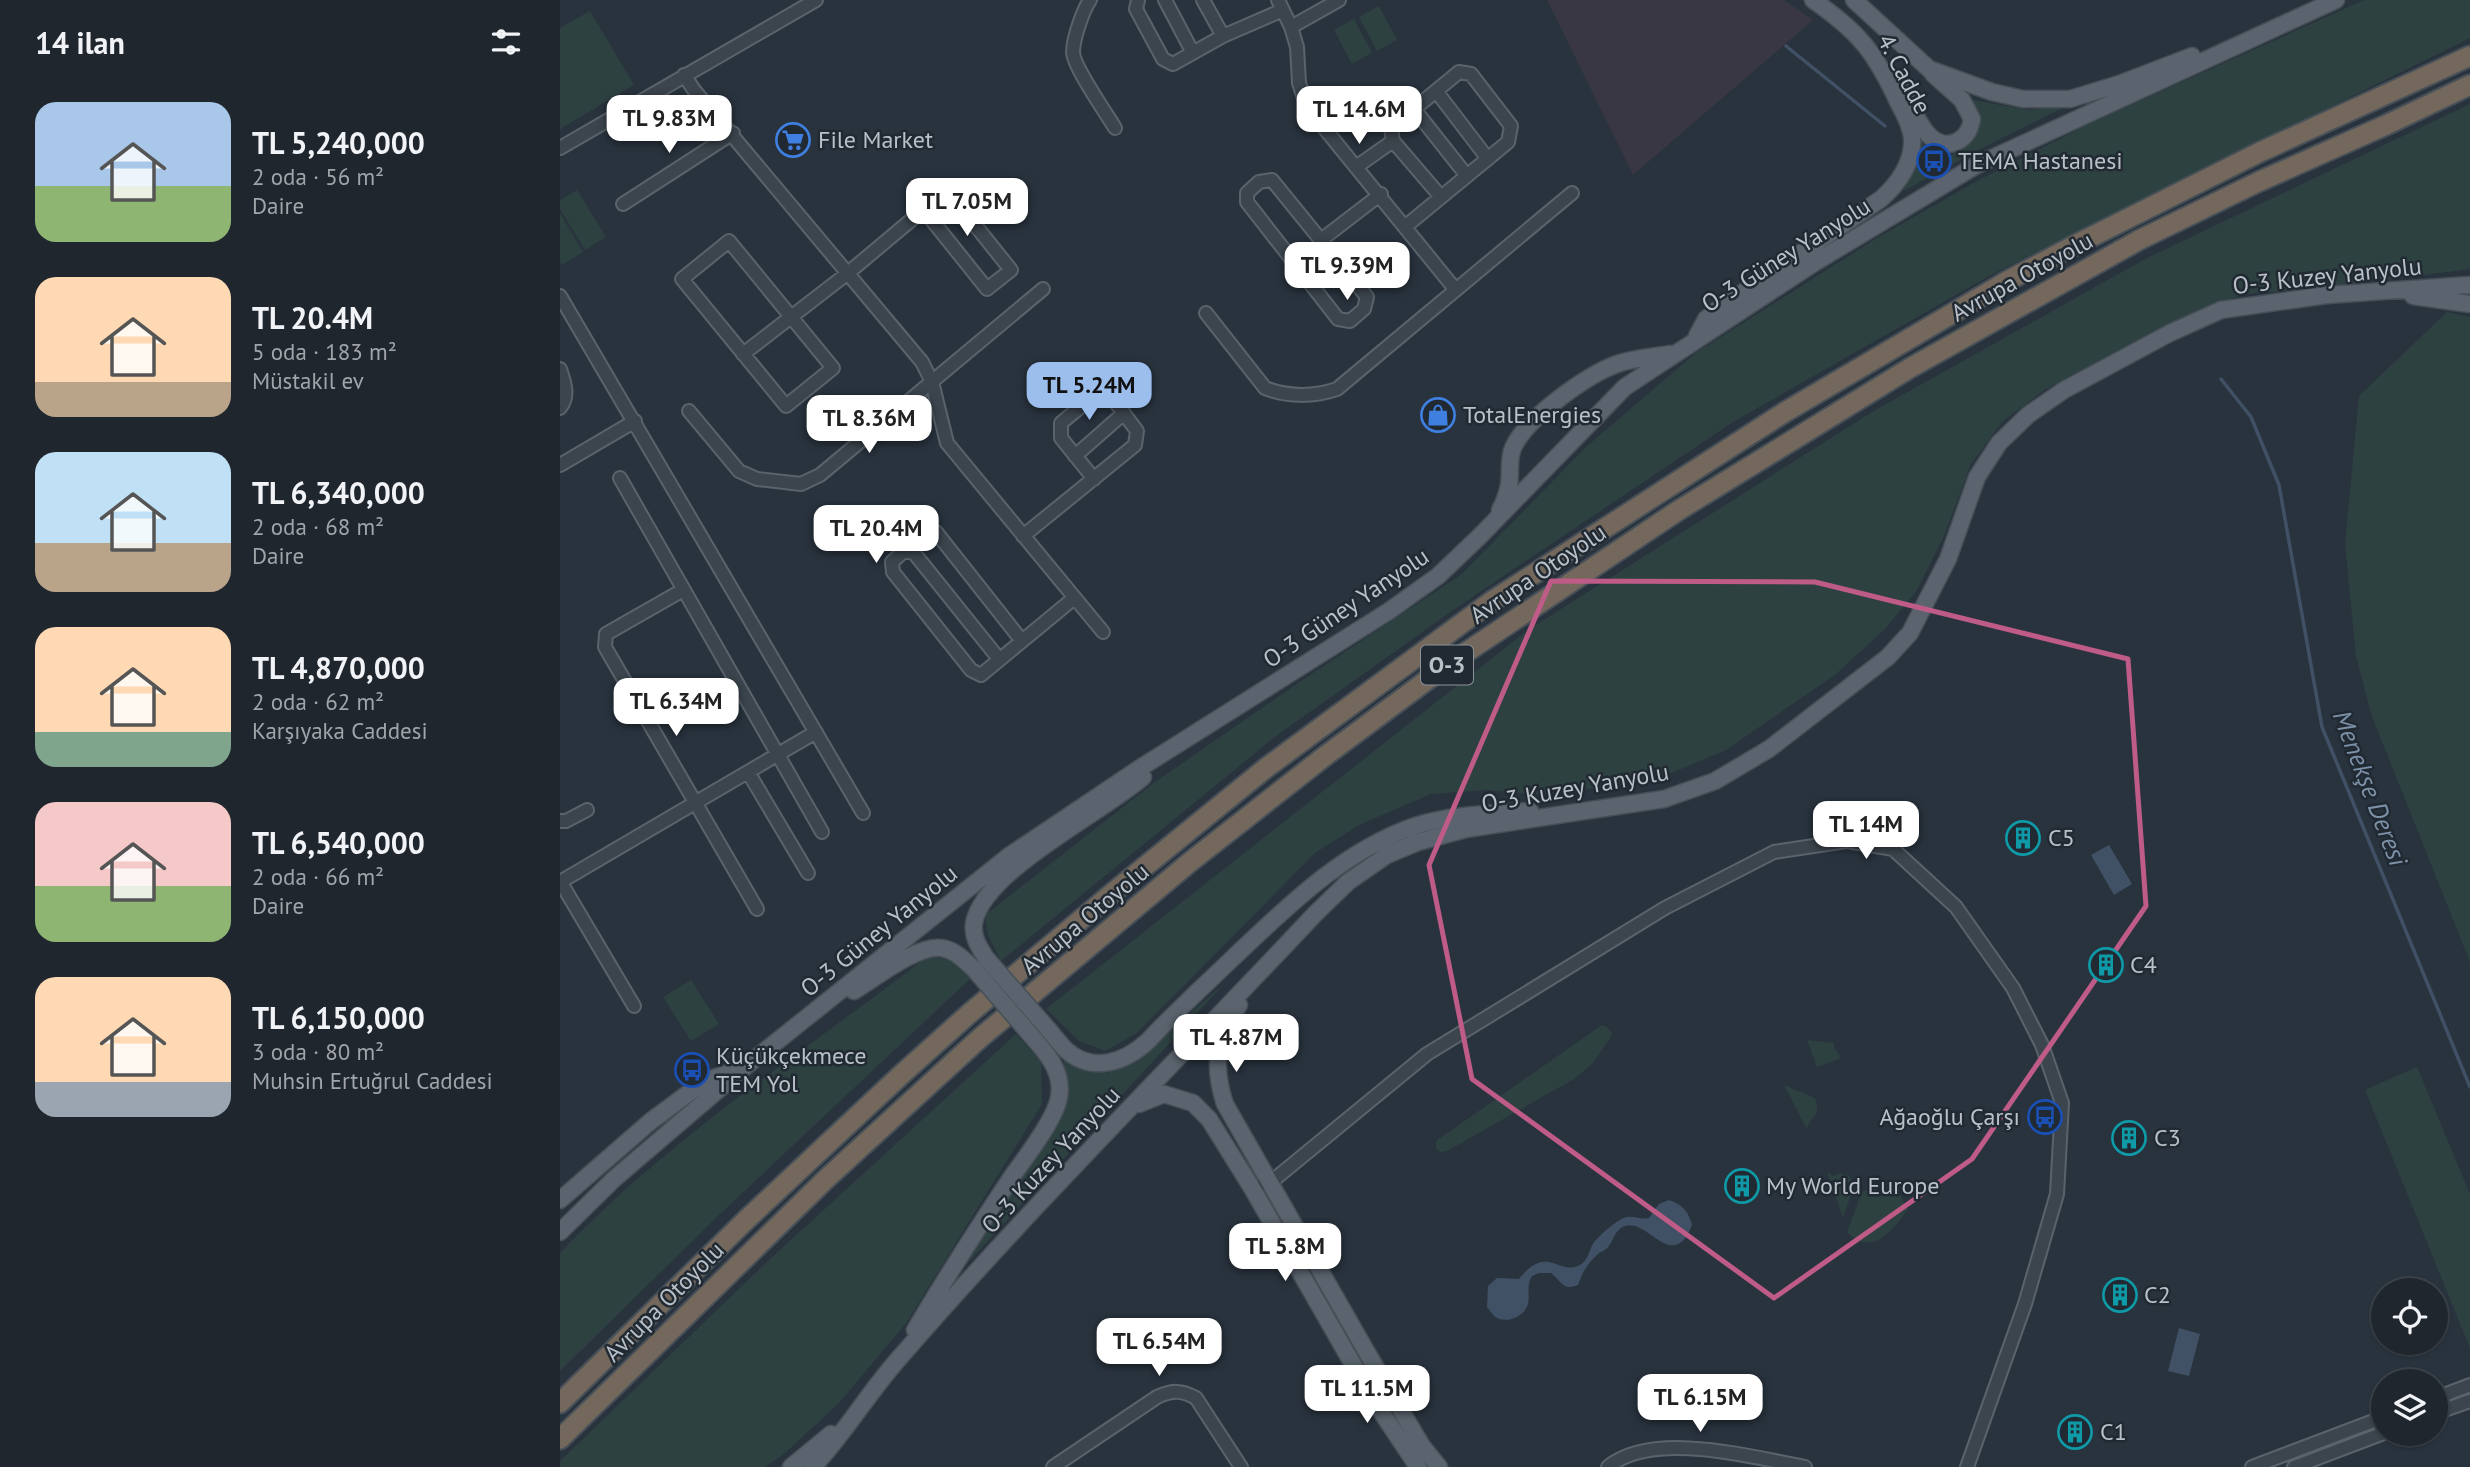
<!DOCTYPE html>
<html lang="tr">
<head>
<meta charset="utf-8">
<style>
	:root { --surface:#1f262e; --page:#2c323a; --text:#f1f3f6; --muted:#a1a5aa; --line:#3c434a; --accent:#9bbeec }
	body { margin:0; font-family:"PT Sans",sans-serif; background:var(--page); color:var(--text); height:100vh; display:flex; flex-direction:column; font-size:26px; white-space:nowrap }
	* { box-sizing:border-box; margin:0 }
	p { font-size:23px; color:var(--muted) }
	.icon { flex:none; width:38px; height:38px; fill:none; stroke:currentColor; stroke-width:2; stroke-linecap:round; stroke-linejoin:round }
	.map { position:relative; flex:1; overflow:hidden }
	.side { display:flex; flex-direction:column; background:var(--surface); width:560px }
	.side>* { flex:none }
	.fabs { position:absolute; left:1811px; top:1278px; display:grid; gap:14px }
	.fabs a { display:grid; place-items:center; width:77px; height:77px; border-radius:50%; background:var(--surface); box-shadow:0 2px 5px #0004,0 0 0 2px var(--line); font-size:35px }
	.price { position:absolute; translate:-50% -60px; padding:0 16px; border-radius:14px; background:#fff; color:#222; font-size:23px; line-height:46px; filter:drop-shadow(0 2px 4px #0008) }
	.price::after { content:''; position:absolute; left:50%; top:42px; width:21px; height:16px; margin-left:-10px; background:inherit; clip-path:polygon(0 0,100% 0,50% 100%) }
	.price.current { background:var(--accent); color:#111 }
	ul { padding:0; list-style:none }
	li { display:flex; align-items:center; gap:21px; height:175px; padding:0 35px }
	li span { display:grid; place-items:center; flex:none; width:196px; height:140px; border-radius:21px; color:#555 }
	li>.icon { margin-inline-start:auto }
	span .icon { width:84px; height:84px; fill:#fffc; stroke-width:1 }
	li b { font-size:30px }
	h2 { display:flex; justify-content:space-between; align-items:center; height:84px; padding:0 35px; font-size:30px }
	main { display:flex; flex:1; min-height:0 }
	.map>svg:first-child { display:block }
</style>
</head>
<body>
<main>
<section class="side">
<h2>14 ilan<svg class="icon" aria-label="filters" viewBox="0 0 24 24"><path d="M4 7h16M4 17h16"/><circle cx="9" cy="7" r="2"/><circle cx="15" cy="17" r="2"/></svg></h2>
<ul>
<li><span style="background:linear-gradient(#a9c7e8 60%,#8fb573 0)"><svg class="icon" aria-label="home" viewBox="0 0 24 24"><path d="M3 11l9-7 9 7M6 9v11h12V9"/></svg></span><div><b>TL 5,240,000</b><p>2 oda · 56 m²</p><p>Daire</p></div></li>
<li><span style="background:linear-gradient(#ffd9b3 75%,#b9a48a 0)"><svg class="icon" aria-label="home" viewBox="0 0 24 24"><path d="M3 11l9-7 9 7M6 9v11h12V9"/></svg></span><div><b>TL 20.4M</b><p>5 oda · 183 m²</p><p>Müstakil ev</p></div></li>
<li><span style="background:linear-gradient(#bfe0f5 65%,#b9a48a 0)"><svg class="icon" aria-label="home" viewBox="0 0 24 24"><path d="M3 11l9-7 9 7M6 9v11h12V9"/></svg></span><div><b>TL 6,340,000</b><p>2 oda · 68 m²</p><p>Daire</p></div></li>
<li><span style="background:linear-gradient(#ffd9b3 75%,#7fa58c 0)"><svg class="icon" aria-label="home" viewBox="0 0 24 24"><path d="M3 11l9-7 9 7M6 9v11h12V9"/></svg></span><div><b>TL 4,870,000</b><p>2 oda · 62 m²</p><p>Karşıyaka Caddesi</p></div></li>
<li><span style="background:linear-gradient(#f6c9c9 60%,#8fb573 0)"><svg class="icon" aria-label="home" viewBox="0 0 24 24"><path d="M3 11l9-7 9 7M6 9v11h12V9"/></svg></span><div><b>TL 6,540,000</b><p>2 oda · 66 m²</p><p>Daire</p></div></li>
<li><span style="background:linear-gradient(#ffd9b3 75%,#9aa5b1 0)"><svg class="icon" aria-label="home" viewBox="0 0 24 24"><path d="M3 11l9-7 9 7M6 9v11h12V9"/></svg></span><div><b>TL 6,150,000</b><p>3 oda · 80 m²</p><p>Muhsin Ertuğrul Caddesi</p></div></li>
</ul>
</section>
<div class="map">
<svg width="1910" height="1467" viewBox="0 0 1910 1467">
	<rect width="100%" height="100%" fill="#29333e"/>
	<path fill="#383743" d="M987 0H1224L1253 20 1073 175Z"/>
	<path fill="#2e4141" d="M1804 0H1910V38L1431 275 1173 422 899 606 716 736 441 961 428 935 425 915 595 782 738 683 902 574 1026 447 1137 352 1317 238 1417 181 1533 122Z
		M819 6 837 40 817 51 799 17Z
		M30 11 74 85 0 129V28Z
		M794 19 812 53 792 64 774 30Z
		M1412 100 1470 110 1510 104 1414 152 1342 192 1354 171 1358 136 1371 155 1385 159C1412 143 1429 133 1412 100Z
		M1910 104V269L1772 287 1685 294 1634 312 1486 389 1442 422 1411 464 1384 536 1357 590 1325 629 1276 674 1166 750 1095 780 984 795 927 790 871 794 799 825 755 853 577 1033 545 1051 519 1041 486 1009 968 630 1312 412 1587 258Z
		M17 190 46 237 25 250 0 209V200Z
		M0 213 23 252 2 265 0 261Z
		M1887 312 1910 317V962L1811 714 1796 656 1785 544 1799 396Z
		M368 956 395 959 411 978 160 1214 0 1371V1253C109 1138 244 1052 368 956Z
		M131 980 159 1024 131 1041 103 997Z
		M665 983 391 1281 502 1112 507 1086 503 1059 547 1073 572 1063Z
		M1042 1025 1047 1027 1052 1033 1051 1037 1032 1064 1014 1079 887 1151 881 1152 876 1149V1141Z
		M456 1034 481 1062 482 1104 347 1322 279 1403 224 1454 205 1467H0V1461L209 1260Z
		M1247 1040 1274 1043V1048L1280 1056 1279 1059 1257 1067Z
		M1857 1067 1910 1194V1348L1805 1090Z
		M1224 1085 1255 1098C1261 1118 1252 1113 1247 1129Z
		M1267 1172 1274 1176 1279 1173 1289 1176 1294 1187 1283 1217Z
		M1313 1187 1329 1196 1340 1195 1348 1209C1333 1230 1312 1258 1287 1232L1302 1192Z"/>
	<path fill="#415165" d="M1549 845 1572 884 1554 895 1531 855Z
		M1109 1200C1123 1205 1128 1211 1132 1225 1113 1274 1088 1218 1065 1226 1054 1230 1054 1241 1048 1247 1046 1250 1042 1251 1039 1253 1028 1263 1023 1271 1018 1285 1003 1291 1002 1282 991 1273H979L972 1276C966 1286 970 1294 968 1304 964 1317 946 1325 934 1316 934 1316 928 1308 927 1307L928 1286 937 1278 959 1279C987 1244 998 1275 1018 1266 1029 1261 1028 1252 1033 1244 1036 1238 1060 1217 1067 1217 1075 1216 1081 1220 1089 1218L1099 1204Z
		M1619 1328 1640 1334 1629 1376 1608 1371Z"/>
	<g fill="none" stroke-linecap="round" stroke-linejoin="round">
		<path stroke="#415165" stroke-width="3.5" d="M1226 46 1325 126
			M1661 379 1691 417 1719 485 1762 727 1910 1087"/>
		<g stroke="#5a636b" stroke-width="16">
			<path id="minor" d="M530 0C523 10 513 39 513 52 513 66 546 113 555 128
				M578 0 576 9 603 59 613 64 663 36 723 10
				M605 0 633 53
				M643 0 663 36
				M718 0 731 27 737 47 739 83 747 107 895 289
				M731 27 779 0
				M124 75 134 90 362 362 372 382 387 443 543 632
				M876 91 928 159
				M854 109 907 176
				M833 141 881 197
				M0 148 256 0
				M796 167 833 141 831 128 899 72 911 74 951 126 948 142 846 226
				M712 180 807 297 804 309 790 321 778 319 687 202V193L699 182Z
				M63 204 173 133
				M761 240 821 194
				M169 241 273 368 226 406 122 279Z
				M0 296 303 813
				M646 313 705 388C727 397 754 397 777 389L1012 193
				M183 354 288 273 387 190 451 270 427 289 363 209
				M0 369C4 381 10 396 0 408
				M129 411 179 471 197 479 241 484 260 475 483 289
				M515 456 564 413
				M0 465 75 421
				M60 478 262 832
				M376 532 462 641
				M463 536 575 445 577 431 550 395 536 394 501 423V438L534 479
				M123 590 46 634 45 647 197 909
				M439 659 354 553 344 551 332 562 333 572 411 670 421 675 513 599
				M188 772 248 873
				M0 821H6L27 810
				M0 881 74 1006
				M0 882 256 732
				M703 1184 711 1182 867 1054 1105 908 1214 852 1287 841 1333 849 1396 907 1453 988 1482 1045 1502 1103 1497 1194 1465 1304 1407 1467
				M1876 1398 1910 1385
				M1876 1413 1910 1401
				M493 1467 597 1397C613 1390 621 1390 636 1398L681 1467
				M1048 1467C1093 1430 1191 1457 1245 1467
				M1692 1467 1824 1417
				M1734 1467 1824 1433"/>
		</g>
		<g stroke="#464e57" stroke-width="19">
			<path id="major" d="M1294 0 1369 69 1432 92 1463 99H1510L1559 84 1632 56
				M1341 87C1353 106 1367 157 1398 141 1407 136 1410 129 1412 119L1402 100 1373 74
				M1853 296 1910 304
				M1137 336 1146 319 1157 310 1321 199C1338 184 1354 162 1352 138 1351 126 1344 113 1338 102 1315 52 1299 32 1253 0
				M940 510C944 503 947 494 949 485 951 473 948 459 953 448 966 418 1027 375 1057 364 1073 358 1093 357 1110 354
				M426 958C419 947 412 937 414 923 423 871 542 813 583 777
				M294 991C314 979 358 944 382 948 395 950 404 960 414 969
				M679 1005C657 1039 652 1065 665 1104L809 1356 862 1446 879 1467
				M488 1029C494 1036 500 1044 506 1050 533 1074 565 1062 588 1041 615 1012 646 984 675 956 729 905 783 851 855 826 892 814 932 814 970 811
				M579 1104 604 1094 633 1103 649 1119 692 1188 814 1401 858 1467
				M0 1200 91 1121 145 1081 177 1070
				M0 1232 54 1179 186 1066 449 856 580 768 829 611 878 576 920 536 1065 387 1254 263 1415 166 1776 0
				M355 1330C386 1277 419 1226 453 1175 466 1157 496 1118 499 1097 503 1074 490 1057 475 1040
				M231 1467 271 1434
				M253 1467C286 1432 310 1390 342 1355 474 1203 617 1061 755 914L788 882 827 855 858 842 906 829 1104 799 1155 781 1209 749 1328 657 1350 633 1388 559 1417 477 1439 443 1468 415 1504 390 1610 333 1661 310 1767 295 1910 285"/>
		</g>
		<g stroke="#475058" stroke-width="23">
			<path id="highway" d="M0 1403 186 1220 342 1074 410 1013 556 890 706 768 932 601 1225 412 1449 280 1517 244 1700 152 1910 56
				M0 1439 266 1179 420 1038 630 862 765 756 890 663 1119 510 1350 368 1579 240 1698 182 1826 125 1910 85"/>
		</g>
		<use href="#minor" stroke="#3c454e" stroke-width="12"/>
		<use href="#major" stroke="#5b646e" stroke-width="16"/>
		<use href="#highway" stroke="#73685b" stroke-width="19"/>
		<g stroke="#464e57" stroke-width="19" stroke-linecap="butt">
			<path id="major-bridge" d="M426 958 488 1029
				M414 969 475 1040"/>
		</g>
		<use href="#major-bridge" stroke="#5b646e" stroke-width="16"/>
	</g>
	<path fill="none" stroke="#be5b87" stroke-width="5" stroke-linejoin="round" d="M991 581 1255 582 1568 659 1586 906 1412 1159 1214 1298 912 1079 869 865Z"/>
	<defs>
		<g id="supermarket-ring" transform="scale(1.75)"><circle r="9.5" fill="#212a33" stroke="#3f7fe0" stroke-width="1.5"/><path d="M-6-5.5h2.5l.6 2H6L4.5 2H-2.5L-4.4-4H-6ZM-1.5 3.2a1.3 1.3 0 1 0 .1 0ZM3 3.2a1.3 1.3 0 1 0 .1 0Z" fill="#3f7fe0"/></g>
		<g id="bus-ring" transform="scale(1.75)"><circle r="9.5" fill="#212a33" stroke="#1a4fb4" stroke-width="1.5"/><path d="M-5-6H5V4H4V6H2V4H-2V6H-4V4H-5ZM-3.5-4V0h7V-4ZM-3.5 1.2v1.5H-2V1.2ZM2 1.2v1.5H3.5V1.2Z" fill="#1a4fb4"/></g>
		<g id="shop-ring" transform="scale(1.75)"><circle r="9.5" fill="#212a33" stroke="#3f7fe0" stroke-width="1.5"/><path d="M-5-2.5h2.3a2.7 3.5 0 0 1 5.4 0H5L5.5 6h-11ZM-1.5-2.5h3a1.5 2.3 0 0 0-3 0Z" fill="#3f7fe0"/></g>
		<g id="building-ring" transform="scale(1.75)"><circle r="9.5" fill="#212a33" stroke="#0f9aa8" stroke-width="1.5"/><path d="M-4-6H4V6H1V3H-1V6H-4ZM-2.5-4.3h1.7v1.8h-1.7ZM.8-4.3h1.7v1.8H.8ZM-2.5-1h1.7V.8h-1.7ZM.8-1h1.7V.8H.8Z" fill="#0f9aa8"/></g>
	</defs>
	<g fill-rule="evenodd">
		<use href="#supermarket-ring" x="233" y="140"/>
		<use href="#bus-ring" x="1374" y="161"/>
		<use href="#shop-ring" x="878" y="415"/>
		<use href="#building-ring" x="1463" y="838"/>
		<use href="#building-ring" x="1546" y="965"/>
		<use href="#bus-ring" x="132" y="1070"/>
		<use href="#bus-ring" x="1485" y="1117"/>
		<use href="#building-ring" x="1569" y="1138"/>
		<use href="#building-ring" x="1182" y="1186"/>
		<use href="#building-ring" x="1560" y="1295"/>
		<use href="#building-ring" x="1515" y="1432"/>
	</g>
	<g text-anchor="middle" stroke-width="5" stroke-linejoin="round" paint-order="stroke">
		<rect fill="#212a33" stroke="#8b939b" stroke-width="2" x="861" y="645.5" width="52" height="39" rx="5"/>
		<g font-size="23" font-weight="bold" fill="#b9c0c8">
			<text x="887" y="673">O-3</text>
		</g>
		<g font-size="24" fill="#b9c0c8" stroke="#212a33">
			<text transform="translate(1344 74) rotate(62)" y="8">4. Cadde</text>
			<text transform="translate(1226 255) rotate(-32)" y="8">O-3 Güney Yanyolu</text>
			<text transform="translate(1767 276) rotate(-6)" y="8">O-3 Kuzey Yanyolu</text>
			<text transform="translate(1462 277) rotate(-29)" y="8">Avrupa Otoyolu</text>
			<text transform="translate(978 574) rotate(-34)" y="8">Avrupa Otoyolu</text>
			<text transform="translate(786 608) rotate(-34)" y="8">O-3 Güney Yanyolu</text>
			<text transform="translate(1015 788) rotate(-10)" y="8">O-3 Kuzey Yanyolu</text>
			<text transform="translate(525 919) rotate(-40)" y="8">Avrupa Otoyolu</text>
			<text transform="translate(319 931) rotate(-39)" y="8">O-3 Güney Yanyolu</text>
			<text transform="translate(491 1160) rotate(-47)" y="8">O-3 Kuzey Yanyolu</text>
			<text transform="translate(104 1302) rotate(-45)" y="8">Avrupa Otoyolu</text>
		</g>
		<g font-size="24" fill="#b9c0c8" stroke="#212a33" text-anchor="start">
			<text x="258" y="148">File Market</text>
			<text x="1398" y="169">TEMA Hastanesi</text>
			<text x="903" y="423">TotalEnergies</text>
			<text x="1488" y="846">C5</text>
			<text x="1570" y="973">C4</text>
			<text x="156" y="1064">Küçükçekmece<tspan x="156" dy="28">TEM Yol</tspan></text>
			<text x="1460" y="1125" text-anchor="end">Ağaoğlu Çarşı</text>
			<text x="1594" y="1146">C3</text>
			<text x="1206" y="1194">My World Europe</text>
			<text x="1584" y="1303">C2</text>
			<text x="1540" y="1440">C1</text>
		</g>
		<g font-size="26" font-style="italic" fill="#7d92a8" stroke="#212a33">
			<text transform="translate(1810 788) rotate(69)" y="9">Menekşe Deresi</text>
		</g>
	</g>
</svg>
<div class="fabs">
<a><svg class="icon" aria-label="locate" viewBox="0 0 24 24"><circle cx="12" cy="12" r="6"/><path d="M12 2v4M12 18v4M2 12h4M18 12h4"/></svg></a>
<a><svg class="icon" aria-label="layers" viewBox="0 0 24 24"><path d="M12 4l9 5-9 5-9-5zM3 14l9 5 9-5"/></svg></a>
</div>
<b class="price" style="left:799px;top:146px">TL 14.6M</b>
<b class="price" style="left:109px;top:155px">TL 9.83M</b>
<b class="price" style="left:407px;top:238px">TL 7.05M</b>
<b class="price" style="left:787px;top:302px">TL 9.39M</b>
<b class="price current" style="left:529px;top:422px">TL 5.24M</b>
<b class="price" style="left:309px;top:455px">TL 8.36M</b>
<b class="price" style="left:316px;top:565px">TL 20.4M</b>
<b class="price" style="left:116px;top:738px">TL 6.34M</b>
<b class="price" style="left:1306px;top:861px">TL 14M</b>
<b class="price" style="left:676px;top:1074px">TL 4.87M</b>
<b class="price" style="left:725px;top:1283px">TL 5.8M</b>
<b class="price" style="left:599px;top:1378px">TL 6.54M</b>
<b class="price" style="left:807px;top:1425px">TL 11.5M</b>
<b class="price" style="left:1140px;top:1434px">TL 6.15M</b>
</div>
</main>
</body>
</html>
